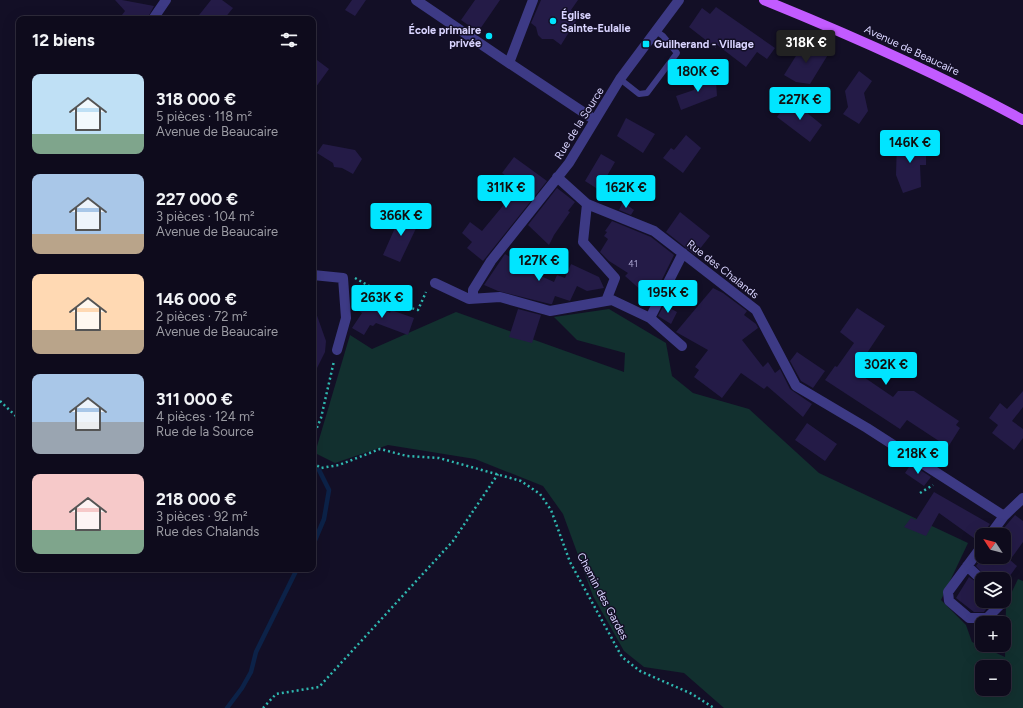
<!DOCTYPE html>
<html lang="fr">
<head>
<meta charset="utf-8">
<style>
	:root { --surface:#0e0b1c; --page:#171425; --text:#f1f3f6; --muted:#9b9ba3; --line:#2e2b3b; --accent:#00e5ff }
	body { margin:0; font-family:Figtree,sans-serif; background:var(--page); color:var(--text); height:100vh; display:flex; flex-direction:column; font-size:15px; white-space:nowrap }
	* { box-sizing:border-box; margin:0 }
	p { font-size:13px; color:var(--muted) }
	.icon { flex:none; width:22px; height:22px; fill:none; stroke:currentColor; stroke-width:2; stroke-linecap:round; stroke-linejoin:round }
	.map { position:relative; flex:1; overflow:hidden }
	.sheet { position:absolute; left:16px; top:16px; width:300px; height:556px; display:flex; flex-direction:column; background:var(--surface); border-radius:8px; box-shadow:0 4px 16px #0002,0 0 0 1px var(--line) }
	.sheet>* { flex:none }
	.needle { width:26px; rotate:306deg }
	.fabs { position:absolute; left:975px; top:528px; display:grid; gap:8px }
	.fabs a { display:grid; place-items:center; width:36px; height:36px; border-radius:8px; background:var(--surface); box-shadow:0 4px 16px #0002,0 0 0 1px var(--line); font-size:20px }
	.price { position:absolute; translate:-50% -34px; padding:0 9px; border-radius:4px; background:var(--accent); color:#111; font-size:13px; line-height:26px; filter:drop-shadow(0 1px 2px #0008) }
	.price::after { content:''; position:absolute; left:50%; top:24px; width:12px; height:9px; margin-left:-6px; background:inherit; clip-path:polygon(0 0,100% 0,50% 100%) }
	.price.active { background:#222; color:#fff }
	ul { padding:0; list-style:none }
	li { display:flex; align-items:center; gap:12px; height:100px; padding:0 16px }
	li span { display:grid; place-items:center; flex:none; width:112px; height:80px; border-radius:8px; color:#555 }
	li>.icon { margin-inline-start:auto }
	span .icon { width:48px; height:48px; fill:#fffc; stroke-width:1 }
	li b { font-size:17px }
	h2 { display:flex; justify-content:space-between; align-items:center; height:48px; padding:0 16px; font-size:17px }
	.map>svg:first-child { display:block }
</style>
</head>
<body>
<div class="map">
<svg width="1023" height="708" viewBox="0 0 1023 708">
	<rect width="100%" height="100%" fill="#130f26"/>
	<path fill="#12302f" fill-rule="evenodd" d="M609 309 666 343 672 376 693 393 749 409 819 473 968 543 941 600 966 625 972 642 1005 657 1006 604 1018 579 1023 581V708H724L684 673 644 667 624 651 593 596 563 514 543 486 475 459 388 445 335 463 315 453 350 335 372 349 456 312 624 372 625 353 577 340 554 317ZM982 667H1004V689H982Z"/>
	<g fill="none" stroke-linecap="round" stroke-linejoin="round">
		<path stroke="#0c2248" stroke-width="4.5" d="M313 545 324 519 329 490 319 470
			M227 708 242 688 251 672 256 652 297 569"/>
	</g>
	<path fill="#241b47" d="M115 0H122L154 6 147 19H119L125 11Z
		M211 0H222L233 8 224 19H196Z
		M352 0H366L355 16 345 10Z
		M475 0H500L478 32 461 20Z
		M541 0H578L571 10 579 16 561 45 553 39H542L538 35 536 27 531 23Z
		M716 7 775 48 767 59 757 52 746 67 716 44V48L689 27 702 8 710 14Z
		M804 43 829 53 810 84 796 82 784 75Z
		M313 57 329 69 313 91Z
		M859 71 872 81 864 93 868 111 859 124 843 114 848 107 845 91Z
		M711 77V81H716L717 96 681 110 676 96 694 90V78Z
		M790 99 822 125 810 142 777 117Z
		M626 118 655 134 643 153 617 136Z
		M686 135 701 148 683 173 663 158 671 148 674 150Z
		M897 140H919L926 147V165H920L921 187 903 193 896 175Z
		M323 144 355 150 362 159 353 174 342 168 334 167 333 163 317 153Z
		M601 154 615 162 607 176 616 181 607 195 585 181Z
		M514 157 547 181 483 261 467 248 472 242 462 233 470 222 482 231 506 202 504 200 514 182 502 173Z
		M557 188 575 202 568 211 570 212 554 235 549 245 528 225Z
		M623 202 634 210 631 215 619 210Z
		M402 212 420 220 400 262 383 255Z
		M680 212 710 236 695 255 666 232Z
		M612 221 651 237 674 255 652 300 625 276 628 273 609 261 600 252 608 239 604 236 607 232 605 231Z
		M505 254 543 277 554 282 557 275 565 278 571 264 599 277 604 288 587 291 577 286 570 301 555 296 552 304H550L498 291 484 285Z
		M713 288 723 293 747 311 744 315 756 324 758 328 742 340 763 367 768 362 775 373 780 369 790 389 812 404 803 417 767 386 764 389 741 373 722 398 694 377 699 370 695 367 708 350 676 332Z
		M366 297 390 313 391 310 414 318 408 335 376 323 373 326 370 325 364 335 352 328 362 313 359 311Z
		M664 305 677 312 671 324 658 316Z
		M857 308 885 326 855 371 893 397 898 391H914L959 421 956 425 960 428 948 447 907 420 900 429 825 380 835 366 837 367 854 343 840 332Z
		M518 309 541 315 532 343 509 337Z
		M315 310 326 341 325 352 313 376V311Z
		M797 352 825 371 813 388 801 381 790 361Z
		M1023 391V407L1012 421 1023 429V438L1014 450 992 433 998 425 989 418 1000 403 1007 409Z
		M807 423 837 444 825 461 795 440Z
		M911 464 931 477 924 486 905 473Z
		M934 492 990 524 982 535V540L978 541 939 513 926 536 904 527 911 518 916 520Z
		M1015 515 1023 521V542L1010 560 1017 566 1004 584V579H988L976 566 983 557H1004V535H998Z
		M969 577 982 586V601H992L984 612H974L956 598Z"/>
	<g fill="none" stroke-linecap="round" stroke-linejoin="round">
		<path stroke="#2fb8b0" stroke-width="2.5" stroke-dasharray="2 3" stroke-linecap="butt" d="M355 278 404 306 418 310 426 292
			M0 401 19 419
			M313 437 321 418 334 361
			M313 463 321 468 339 465 380 449 407 456 439 458 521 481 540 494 551 510 570 562 622 657 640 671 692 694 714 708
			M920 493 933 485
			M263 708 276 694 319 687 453 541 498 474"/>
		<path stroke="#3d3a85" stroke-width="6" d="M620 79 639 94 647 93 677 53 663 36 656 31"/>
		<path stroke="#3d3a85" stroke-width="10" d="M416 0 509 63 595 120
			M153 19 166 0
			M509 63 533 0
			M557 177 587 204 654 231 756 310 796 386 867 428 1004 516
			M587 204 583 242 615 278 606 301 612 300 650 318 682 346
			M313 275 343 278 346 318 337 350
			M435 283 469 299 500 297 550 311 606 301
			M473 297V290L491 261 569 163 620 79 679 0
			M650 318 683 253
			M990 535 1004 516 1023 498
			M982 546 948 592 949 601 969 618H987L1004 601
			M967 566 982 580"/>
		<path stroke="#c25bff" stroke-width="10" d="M764 0C853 36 939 74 1023 120"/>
	</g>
	<g fill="#00e5ff" stroke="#130f26" stroke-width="1.5">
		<circle cx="553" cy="21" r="4"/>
		<circle cx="489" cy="36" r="4"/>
		<rect x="642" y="40" width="8" height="8" rx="2"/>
	</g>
	<g text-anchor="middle" stroke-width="3" stroke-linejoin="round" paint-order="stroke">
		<g font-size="9" fill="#aca6d1">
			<text x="633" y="267">41</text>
		</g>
		<g font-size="11" font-weight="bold" fill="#d9d4ff" stroke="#130f26" text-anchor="start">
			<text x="561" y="19">Église<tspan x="561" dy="13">Sainte-Eulalie</tspan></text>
			<text x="481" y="34" text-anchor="end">École primaire<tspan x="481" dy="13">privée</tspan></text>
			<text x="654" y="48">Guilherand - Village</text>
		</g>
		<g font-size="11" fill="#d9d4ff" stroke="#130f26">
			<text transform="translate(912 50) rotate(25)" y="4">Avenue de Beaucaire</text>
			<text transform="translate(579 123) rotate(-58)" y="4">Rue de la Source</text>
			<text transform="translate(723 269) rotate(38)" y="4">Rue des Chalands</text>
			<text transform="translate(603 596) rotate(62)" y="4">Chemin des Gardes</text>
		</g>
	</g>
</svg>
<div class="fabs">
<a><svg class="needle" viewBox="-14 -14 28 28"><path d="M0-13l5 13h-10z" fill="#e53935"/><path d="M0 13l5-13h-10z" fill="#9b9ba3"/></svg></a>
<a><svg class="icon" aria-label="layers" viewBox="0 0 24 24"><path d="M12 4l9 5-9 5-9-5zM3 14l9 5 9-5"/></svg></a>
<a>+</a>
<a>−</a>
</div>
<b class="price active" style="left:806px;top:64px">318K €</b>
<b class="price" style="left:698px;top:93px">180K €</b>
<b class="price" style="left:800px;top:121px">227K €</b>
<b class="price" style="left:910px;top:164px">146K €</b>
<b class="price" style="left:506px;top:209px">311K €</b>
<b class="price" style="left:626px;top:209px">162K €</b>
<b class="price" style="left:401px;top:237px">366K €</b>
<b class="price" style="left:539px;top:282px">127K €</b>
<b class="price" style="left:668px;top:314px">195K €</b>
<b class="price" style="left:382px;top:319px">263K €</b>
<b class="price" style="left:886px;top:386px">302K €</b>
<b class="price" style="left:918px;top:475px">218K €</b>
<section class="sheet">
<h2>12 biens<svg class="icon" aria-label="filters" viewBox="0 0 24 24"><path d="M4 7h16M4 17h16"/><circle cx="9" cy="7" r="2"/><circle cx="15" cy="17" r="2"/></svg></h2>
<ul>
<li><span style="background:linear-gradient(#bfe0f5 75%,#7fa58c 0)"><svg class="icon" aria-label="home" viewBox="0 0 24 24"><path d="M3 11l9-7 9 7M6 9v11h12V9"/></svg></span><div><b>318 000 €</b><p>5 pièces · 118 m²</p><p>Avenue de Beaucaire</p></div></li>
<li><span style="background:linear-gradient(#a9c7e8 75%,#b9a48a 0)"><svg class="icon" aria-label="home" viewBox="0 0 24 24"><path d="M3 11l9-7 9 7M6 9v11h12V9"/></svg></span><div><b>227 000 €</b><p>3 pièces · 104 m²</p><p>Avenue de Beaucaire</p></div></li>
<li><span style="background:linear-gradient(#ffd9b3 70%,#b9a48a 0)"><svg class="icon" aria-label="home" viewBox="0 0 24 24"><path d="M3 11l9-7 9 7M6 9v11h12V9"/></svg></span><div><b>146 000 €</b><p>2 pièces · 72 m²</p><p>Avenue de Beaucaire</p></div></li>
<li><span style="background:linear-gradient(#a9c7e8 60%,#9aa5b1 0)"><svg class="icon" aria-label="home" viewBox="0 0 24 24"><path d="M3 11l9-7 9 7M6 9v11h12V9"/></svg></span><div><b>311 000 €</b><p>4 pièces · 124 m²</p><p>Rue de la Source</p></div></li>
<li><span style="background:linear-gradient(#f6c9c9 70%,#7fa58c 0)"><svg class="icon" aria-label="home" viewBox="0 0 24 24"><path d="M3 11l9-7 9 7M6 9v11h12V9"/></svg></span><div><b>218 000 €</b><p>3 pièces · 92 m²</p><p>Rue des Chalands</p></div></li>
</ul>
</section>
</div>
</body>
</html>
